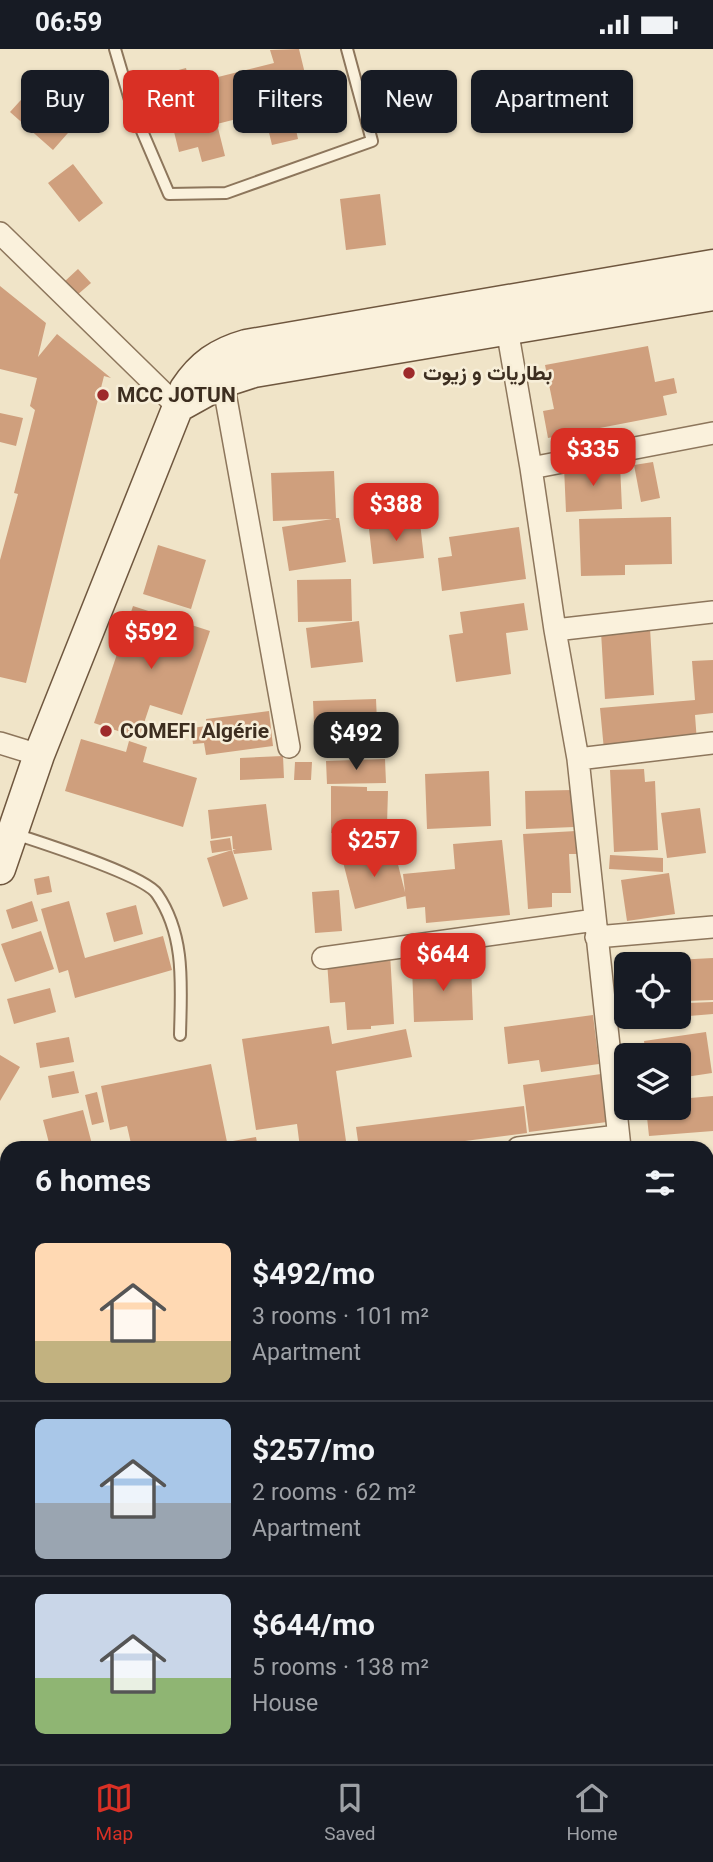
<!DOCTYPE html>
<html lang="en">
<head>
<meta charset="utf-8">
<style>
	:root { --surface:#171b24; --page:#20242c; --text:#f1f3f6; --muted:#9ea1a6; --line:#363941; --accent:#d93025 }
	body { margin:0; font-family:Georgia,Vazirmatn,serif; background:var(--page); color:var(--text); height:100vh; display:flex; flex-direction:column; font-size:26px; white-space:nowrap }
	* { box-sizing:border-box; margin:0 }
	p { font-size:23px; color:var(--muted) }
	.icon { flex:none; width:38px; height:38px; fill:none; stroke:currentColor; stroke-width:2; stroke-linecap:round; stroke-linejoin:round }
	.map { position:relative; flex:1; overflow:hidden }
	.side { position:absolute; left:0px; top:1092px; width:714px; height:623px; display:flex; flex-direction:column; background:var(--surface); border-radius:21px 21px 0 0; box-shadow:0 2px 5px #0004 }
	.side>* { flex:none }
	.top-card { position:absolute; left:21px; top:21px; width:672px; height:63px; display:flex; gap:14px }
	.controls { position:absolute; left:614px; top:903px; display:grid; gap:14px }
	.controls a { display:grid; place-items:center; width:77px; height:77px; border-radius:10px; background:var(--surface); box-shadow:0 2px 5px #0004; font-size:35px }
	.price { position:absolute; translate:-50% -60px; padding:0 16px; border-radius:14px; background:var(--accent); color:#fff; font-size:23px; line-height:46px; filter:drop-shadow(0 2px 4px #0008) }
	.price::after { content:''; position:absolute; left:50%; top:42px; width:21px; height:16px; margin-left:-10px; background:inherit; clip-path:polygon(0 0,100% 0,50% 100%) }
	.price.active { background:#222; color:#fff }
	ul { padding:0; list-style:none }
	li { display:flex; align-items:center; gap:21px; height:175px; padding:0 35px }
	li+li { border-top:2px solid var(--line) }
	li span { display:grid; place-items:center; flex:none; width:196px; height:140px; border-radius:10px; color:#555 }
	li>.icon { margin-inline-start:auto }
	span .icon { width:84px; height:84px; fill:#fffc; stroke-width:1 }
	li b { font-size:30px }
	h2 { display:flex; justify-content:space-between; align-items:center; height:84px; padding:0 35px; font-size:30px }
	.chip { padding:0 24px; border-radius:10px; background:var(--surface); box-shadow:0 2px 5px #0004; font-size:24px; line-height:63px }
	.chip.active { background:var(--accent); color:#fff }
	.status { display:flex; justify-content:space-between; align-items:center; height:49px; padding:0 35px; background:var(--surface); direction:ltr }
	.status svg { height:19px; fill:currentColor }
	.tabs { display:flex; justify-content:space-around; align-items:center; height:98px; border-top:2px solid var(--line); background:var(--surface); font-size:19px; color:var(--muted) }
	.tabs a { display:grid; justify-items:center; gap:4px }
	.tabs .active { color:var(--accent) }
	.map>svg:first-child { display:block }
</style>
</head>
<body>
<div class="status"><b>06:59</b><svg viewBox="0 0 49 12"><path d="M0 12V9h3v3zM5 12V6h3v6zM10 12V3h3v9zM15 12V0h3v12zM26 1h20v11H26zM47 4h2v5h-2z"/></svg></div>
<div class="map">
<svg width="713" height="1715" viewBox="0 0 713 1715">
	<rect width="100%" height="100%" fill="#f0e4c8"/>
	<path fill="#cf9f7d" d="M299 0 316 70 295 76 298 90 272 96 264 63 217 75 225 107 202 113 198 98 179 103 160 26 186 19 190 35 274 14 270 1Z
		M39 31 82 68 53 101 10 63Z
		M73 115 103 154 79 173 48 134Z
		M380 145 386 196 346 201 340 150Z
		M78 220 91 234 76 247 64 233Z
		M0 237 46 274 38 308 57 285 111 329 104 327 26 634 0 628V511L18 445 14 444 35 361 30 357 37 329 0 320Z
		M648 297 655 333 674 329 677 344 663 347 667 366 548 389 543 362 554 360 545 316Z
		M0 364 23 369 16 397 0 393Z
		M653 413 660 449 641 453 634 416Z
		M620 415 622 460 566 463 564 418Z
		M334 422 336 469H339L346 513 289 522 282 478 332 470 273 472 271 424Z
		M671 468 672 515 625 516V526L581 527 579 470Z
		M420 474 424 509 373 515 369 480Z
		M519 478 526 530 442 542 438 509 452 507 449 488Z
		M158 496 206 511 191 560 143 545Z
		M351 530 352 572 298 573 297 531Z
		M524 554 528 581 506 584 511 625 456 633 449 586 463 584 460 563Z
		M133 557 210 582 182 666 150 656 139 689 94 674Z
		M359 572 363 613 311 619 306 579Z
		M650 579 654 646 605 650 601 583Z
		M713 611V664L695 666 697 693 604 701 600 659 695 651 692 612Z
		M376 650 378 696 315 698 313 652Z
		M269 662 273 697 206 706 204 694 193 695 191 679 207 677 206 670Z
		M81 690 126 703 129 692 147 698 143 713 197 729 183 778 65 742Z
		M283 707 284 729 240 731V709Z
		M385 710 386 734 327 735 326 712Z
		M295 713H312L311 731H294Z
		M644 720 645 733 655 732 658 801 614 803 610 721Z
		M489 722 491 777 427 780 425 725Z
		M331 737 367 738V742H388L387 775 358 774V785L331 784Z
		M573 741 574 778 526 780 525 742Z
		M266 755 272 801 234 805 233 801 236 800H233L232 787 211 790 208 761Z
		M700 759 706 804 667 809 661 764Z
		M576 782 577 805H569L571 844H552V858L528 860 523 785Z
		M230 789 232 801 212 804 210 792Z
		M502 791 510 866 426 874 425 858 407 860 403 825 455 820 453 795Z
		M394 800 406 847 355 860 343 813Z
		M232 801 248 850 223 858 207 809Z
		M610 806 663 809V823L609 820Z
		M669 824 675 865 627 872 621 831Z
		M49 827 52 843 37 846 34 830Z
		M339 841 342 882 315 884 312 843Z
		M32 852 38 872 12 880 6 861Z
		M69 852 85 909 163 887 172 921 75 949 68 921 59 924 41 860Z
		M136 856 143 885 114 893 106 864Z
		M41 882 54 920 15 933 1 895Z
		M390 904 394 975 371 977V980L347 981 345 953 330 954 327 912Z
		M713 909V951L686 952 687 974 642 976V968H679V915H637V913Z
		M471 914 473 971 414 973 412 917Z
		M50 939 56 963 14 975 7 950Z
		M713 953V965L689 967 688 954Z
		M593 966 599 1015 541 1023 539 1011 508 1015 504 978Z
		M329 977 332 995 406 980 412 1008 336 1022 347 1099H300L297 1075 256 1081 242 990Z
		M706 983 712 1024 679 1029V1006H646L644 992Z
		M69 988 74 1013 40 1019 36 994Z
		M0 1006 20 1018 0 1052Z
		M211 1015 227 1093 256 1088 258 1099H132L127 1077 110 1081 101 1037Z
		M74 1022 79 1044 52 1049 48 1027Z
		M601 1025 607 1073 529 1083 523 1036Z
		M97 1043 104 1073 92 1076 85 1046Z
		M713 1047V1082L649 1087 646 1059H679V1050Z
		M524 1057 527 1084 410 1099H359L356 1078Z
		M83 1061 93 1099H34L49 1094 43 1071Z
		M707 1133H713V1185L707 1186Z
		M0 1184 7 1187V1214L1 1235Z
		M707 1245H713V1306H707Z
		M0 1373 7 1377V1393L0 1406Z
		M707 1482H713V1508L707 1509Z
		M7 1630V1679L0 1682V1633Z
		M211 1708H457L458 1715H212Z
		M481 1708H644L645 1714 482 1715Z"/>
	<g fill="none" stroke-linecap="round" stroke-linejoin="round">
		<g stroke="#8d765c" stroke-width="14">
			<path id="lane" d="M115 0 133 61 169 145 226 144 372 92 347 0
				M15 785C42 794 144 826 157 845 186 887 181 938 180 986"/>
		</g>
		<g stroke="#8d765c" stroke-width="24">
			<path id="street" d="M0 184 178 358
				M505 268 531 419 555 581 578 710 620 1099
				M223 333 289 698
				M531 419 713 384
				M555 581 713 563
				M0 694 39 706
				M578 710 713 694
				M596 888 713 878
				M323 909 595 871
				M518 1099 618 1087
				M707 1607 713 1642"/>
		</g>
		<g stroke="#6f573f" stroke-width="33">
			<path id="secondary" d="M178 358 223 333 254 323 713 246
				M0 820 39 706 185 340C201 316 218 304 246 296L713 216"/>
		</g>
		<use href="#lane" stroke="#faf1dc" stroke-width="10"/>
		<use href="#street" stroke="#faf1dc" stroke-width="21"/>
		<use href="#secondary" stroke="#faf1dc" stroke-width="30"/>
	</g>
	<g fill="#9e2a2b" stroke="#f7eed8" stroke-width="2.5">
		<circle cx="409" cy="324" r="7"/>
		<circle cx="103" cy="346" r="7"/>
		<circle cx="106" cy="682" r="7"/>
	</g>
	<g text-anchor="middle" stroke-width="5" stroke-linejoin="round" paint-order="stroke">
		<g font-size="21" font-weight="bold" fill="#3d2e20" stroke="#f7eed8" text-anchor="start">
			<text x="423" y="331">بطاريات و زيوت</text>
			<text x="117" y="353">MCC JOTUN</text>
			<text x="120" y="689">COMEFI Algérie</text>
		</g>
	</g>
</svg>
<div class="controls">
<a><svg class="icon" aria-label="locate" viewBox="0 0 24 24"><circle cx="12" cy="12" r="6"/><path d="M12 2v4M12 18v4M2 12h4M18 12h4"/></svg></a>
<a><svg class="icon" aria-label="layers" viewBox="0 0 24 24"><path d="M12 4l9 5-9 5-9-5zM3 14l9 5 9-5"/></svg></a>
</div>
<b class="price" style="left:593px;top:439px">$335</b>
<b class="price" style="left:396px;top:494px">$388</b>
<b class="price" style="left:151px;top:622px">$592</b>
<b class="price active" style="left:356px;top:723px">$492</b>
<b class="price" style="left:374px;top:830px">$257</b>
<b class="price" style="left:443px;top:944px">$644</b>
<div class="top-card">
<a class="chip">Buy</a>
<a class="chip active">Rent</a>
<a class="chip">Filters</a>
<a class="chip">New</a>
<a class="chip">Apartment</a>
</div>
<section class="side">
<h2>6 homes<svg class="icon" aria-label="filters" viewBox="0 0 24 24"><path d="M4 7h16M4 17h16"/><circle cx="9" cy="7" r="2"/><circle cx="15" cy="17" r="2"/></svg></h2>
<ul>
<li><span style="background:linear-gradient(#ffd9b3 70%,#c2b280 0)"><svg class="icon" aria-label="home" viewBox="0 0 24 24"><path d="M3 11l9-7 9 7M6 9v11h12V9"/></svg></span><div><b>$492/mo</b><p>3 rooms · 101 m²</p><p>Apartment</p></div></li>
<li><span style="background:linear-gradient(#a9c7e8 60%,#9aa5b1 0)"><svg class="icon" aria-label="home" viewBox="0 0 24 24"><path d="M3 11l9-7 9 7M6 9v11h12V9"/></svg></span><div><b>$257/mo</b><p>2 rooms · 62 m²</p><p>Apartment</p></div></li>
<li><span style="background:linear-gradient(#c9d6e8 60%,#8fb573 0)"><svg class="icon" aria-label="home" viewBox="0 0 24 24"><path d="M3 11l9-7 9 7M6 9v11h12V9"/></svg></span><div><b>$644/mo</b><p>5 rooms · 138 m²</p><p>House</p></div></li>
</ul>
</section>
</div>
<nav class="tabs">
<a class="active"><svg class="icon" aria-label="map" viewBox="0 0 24 24"><path d="M3 6l6-2 6 2 6-2v14l-6 2-6-2-6 2zM9 4v14M15 6v14"/></svg>Map</a>
<a><svg class="icon" aria-label="saved" viewBox="0 0 24 24"><path d="M7 4h10v16l-5-4-5 4z"/></svg>Saved</a>
<a><svg class="icon" aria-label="home" viewBox="0 0 24 24"><path d="M3 11l9-7 9 7M6 9v11h12V9"/></svg>Home</a>
</nav>
</body>
</html>
